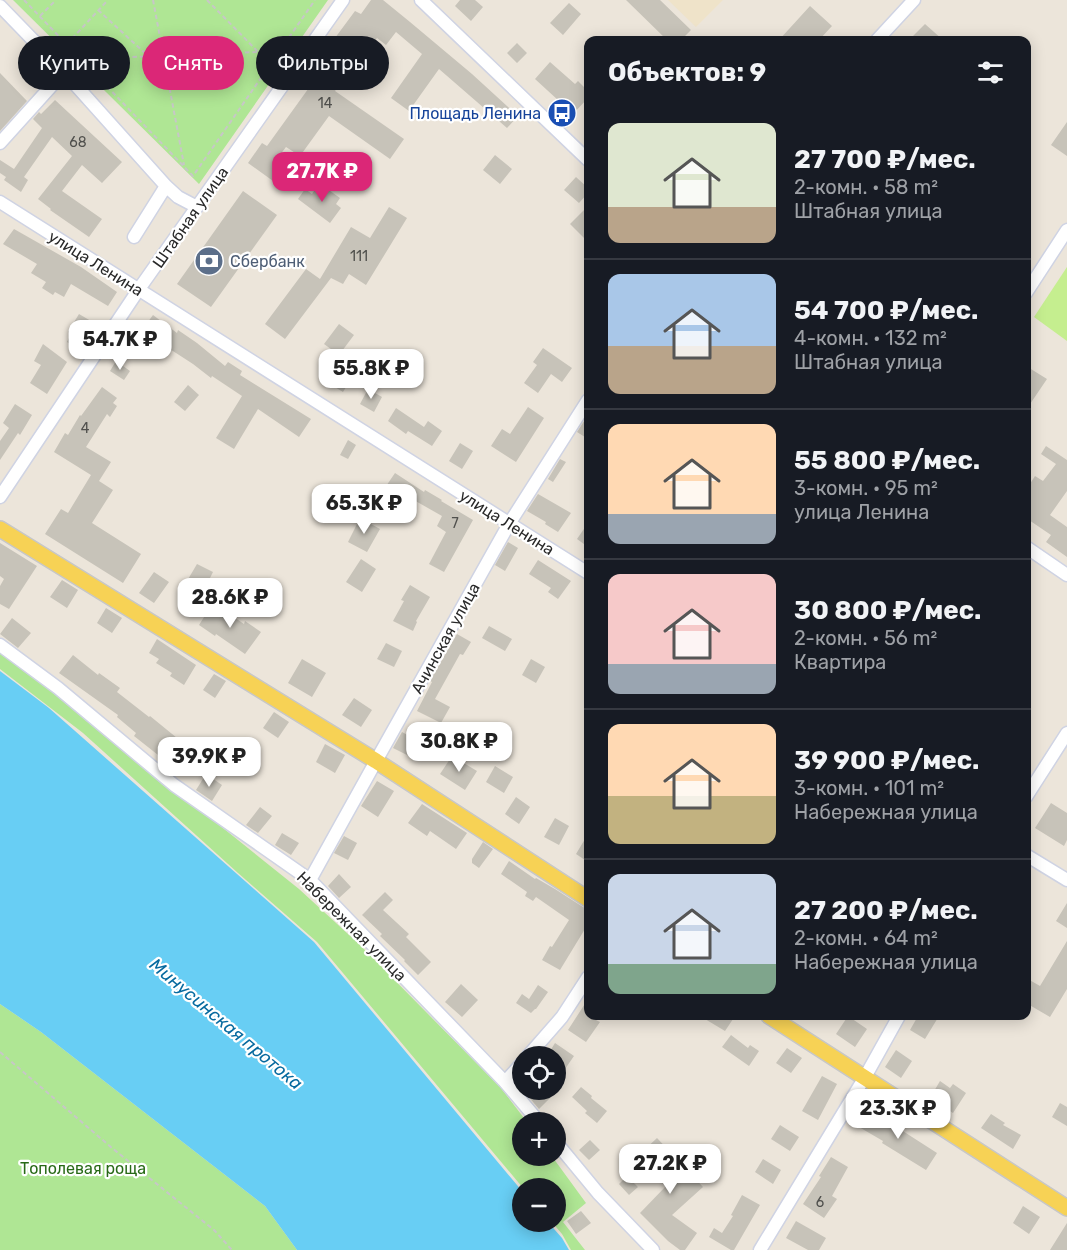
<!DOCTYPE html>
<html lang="ru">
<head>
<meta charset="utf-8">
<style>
	:root { --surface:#171b24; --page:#242831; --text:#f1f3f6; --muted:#9ea1a6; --line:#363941; --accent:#db2777 }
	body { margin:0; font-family:Rubik,sans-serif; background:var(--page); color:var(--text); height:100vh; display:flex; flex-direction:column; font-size:22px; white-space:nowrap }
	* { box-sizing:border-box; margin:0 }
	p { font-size:20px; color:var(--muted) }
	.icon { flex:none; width:33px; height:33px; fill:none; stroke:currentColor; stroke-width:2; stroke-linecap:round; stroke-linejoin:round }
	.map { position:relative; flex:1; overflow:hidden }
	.sheet { position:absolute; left:584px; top:36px; width:447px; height:984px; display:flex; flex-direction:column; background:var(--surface); border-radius:12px; box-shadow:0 3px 15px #0003 }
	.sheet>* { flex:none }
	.top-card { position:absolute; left:18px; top:36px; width:476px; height:54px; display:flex; gap:12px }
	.buttons { position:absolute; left:512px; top:1046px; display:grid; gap:12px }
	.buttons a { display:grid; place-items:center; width:54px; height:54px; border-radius:50%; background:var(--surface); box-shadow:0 3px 15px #0003; font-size:30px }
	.price { position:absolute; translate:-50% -51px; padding:0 14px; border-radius:12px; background:#fff; color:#222; font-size:20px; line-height:39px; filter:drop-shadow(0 2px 3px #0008) }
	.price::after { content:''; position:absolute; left:50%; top:36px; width:18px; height:14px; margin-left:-9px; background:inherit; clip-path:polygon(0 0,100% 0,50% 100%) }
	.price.current { background:var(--accent); color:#fff }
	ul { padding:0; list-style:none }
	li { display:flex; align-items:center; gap:18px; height:150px; padding:0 24px }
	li+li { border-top:2px solid var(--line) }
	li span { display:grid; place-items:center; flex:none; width:168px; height:120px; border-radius:12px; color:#555 }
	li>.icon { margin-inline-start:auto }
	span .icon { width:72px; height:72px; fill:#fffc; stroke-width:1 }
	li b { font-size:26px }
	h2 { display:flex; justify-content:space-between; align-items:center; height:72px; padding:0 24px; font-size:26px }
	.pill { padding:0 21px; border-radius:27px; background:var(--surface); box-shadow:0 3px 15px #0003; font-size:21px; line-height:54px }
	.pill.current { background:var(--accent); color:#fff }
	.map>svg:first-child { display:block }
</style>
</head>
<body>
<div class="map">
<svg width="1067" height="1250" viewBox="0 0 1067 1250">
	<rect width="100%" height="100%" fill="#ece5da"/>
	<path fill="#efe3c9" d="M668 0H723L696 27Z"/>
	<path fill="#afe694" d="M13 0H328L199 184Z
		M0 649 299 889 360 945 501 1088 527 1122H522V1155H551L586 1203 563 1222 585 1250H571L562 1234 551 1221H555V1188H523L317 942 238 873 83 733 0 669Z
		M0 1004 41 1032 265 1206 297 1250H0Z"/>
	<path fill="#c5ee8f" d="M1067 267V341L1034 317Z"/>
	<path fill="#68cef4" d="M0 671 49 708 314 942 522 1191V1221H547L562 1238 569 1250H297L265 1206 41 1032 0 1004Z"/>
	<path fill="#c7c3b9" d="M371 0H383L410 22 472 74 518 116 507 128 439 69 409 111 391 98 422 54 396 32 386 45 377 38 359 62 339 48 343 43 335 38 355 11 361 14Z
		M460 0H475L483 7 471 21 455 6Z
		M626 0H660L691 30 681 40H667Z
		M569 3 581 14 563 35 550 23Z
		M810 6 832 26 819 40H779Z
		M925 24 943 40H909Z
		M517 43 527 53 517 63 507 53Z
		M550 62 575 84 578 81 588 91V98L571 116 557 103 559 101 535 79Z
		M325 69 342 81 335 91 404 139 390 159 329 116 300 156 286 147 273 164 288 175 280 186 248 163 262 143 267 146 316 78 318 79Z
		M0 73 27 101 0 131Z
		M55 100 122 162 102 183 82 165 62 191 102 219 89 237 50 210 51 209 38 199 72 156 52 137 24 177 28 180 21 192 4 180 6 177 0 173V160L14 169 42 128 33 119 39 112 41 114Z
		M1067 122V156L1051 145Z
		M495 155 512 169 500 184 483 170Z
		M576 177 588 188V193L579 203 564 190Z
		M316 188 323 193 326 188 340 198 336 204 341 208 330 223 298 199 305 189 312 194Z
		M243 191 277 215 211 307 177 284Z
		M588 206V242L570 224Z
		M389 207 407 218 366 285 349 274 343 284 331 278 285 339 265 324 306 269 320 279 351 227 370 238Z
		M14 229 81 267 117 292 108 306 71 284 64 297 55 292 53 295 42 288 46 282 31 273 37 264 3 244Z
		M79 314 96 324 80 350 67 342 71 334 68 332Z
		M153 315 177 333 178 330 197 343 225 366 228 362 242 371 240 375 311 419 299 437 258 409 234 449 216 438 242 396 212 376 211 378 193 364 159 342 156 346 139 334Z
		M339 324 354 335 339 355 324 344Z
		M43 344 67 362 47 394 30 383 41 365 34 361Z
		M543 348 572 368 562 382 551 374 538 393 524 383 537 365 533 362Z
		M116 361 130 371 124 380 110 371Z
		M335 364 345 370 343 374 351 379 343 392 325 381Z
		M1026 366 1047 379 1026 410Z
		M188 385 199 395 185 411 174 402Z
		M102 387 117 398 113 403 117 406 110 417 107 414 86 447 111 462 99 481 113 490 92 523 141 554 123 583 45 534 61 509 68 513 91 475 54 452 65 433 68 435 80 415 81 416Z
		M368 389 382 397 374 412 360 404Z
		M15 404 32 415 20 435 18 433 0 460V441L9 428 3 423Z
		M528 407 544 418 516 462 491 446 502 429 510 434Z
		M396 408 424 427 428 421 442 431 432 446 408 431 406 434 388 421Z
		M588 415V439L577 432Z
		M348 440 356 445 348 459 340 455Z
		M460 443 473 451 462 469 449 461Z
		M1046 446 1067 460V491L1050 515 1067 527V557L1046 542 1051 535 1026 518V490L1035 476 1043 481 1056 464 1041 454Z
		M560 459 566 462 553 482 548 479Z
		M395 473 424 492 425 490 442 500 441 501 473 520 444 572 429 564 446 532 437 526 442 516 405 495 398 506 380 495Z
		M538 494 571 513 558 532 545 524 546 522 527 511Z
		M360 518 380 529 367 552 348 542Z
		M588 523V547L577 539Z
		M508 542 518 548 505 571 495 565Z
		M0 543 37 566 9 609 0 604V586L4 579 0 576Z
		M361 559 376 569 362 592 346 582Z
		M538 560 571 581 558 599 548 592 551 588 529 574Z
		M197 564 213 572 204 590 187 581Z
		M154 572 169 582 154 603 139 593Z
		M62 580 78 590 67 608 50 597Z
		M410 585 430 597 416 621 417 622 413 631 393 621 404 601 401 600Z
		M213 603 244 624 245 621 261 632 245 654 216 634 215 636 199 625Z
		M106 608 122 618 112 633 97 623Z
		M12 618 31 633 18 648 0 634Z
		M489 626 512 639 505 651 482 638Z
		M457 634 471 642 463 655 460 654 435 699 450 707 441 723 417 711 432 682 430 681Z
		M157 639 196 665 184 685 170 676 172 673 156 663 159 659 149 653Z
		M386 643 402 651 394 667 377 659Z
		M73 655 98 675 99 673 120 688 117 692 149 717 150 716 188 747 172 766 134 736 136 733 117 717 118 715 59 673Z
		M302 659 326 673 312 697 288 683Z
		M531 659 545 667 536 683 522 675Z
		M214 674 226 681 215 698 203 690Z
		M354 698 372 710 361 727 342 715Z
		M274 712 289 722 278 738 263 728Z
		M402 732 424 744 415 759 393 748Z
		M325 744 345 755 335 773 316 762Z
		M452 756 477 771 465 790 440 774Z
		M495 766 513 777 504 793 486 782Z
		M206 774 222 785 212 801 196 790Z
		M377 781 394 791 378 817 361 806Z
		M516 797 530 807 519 824 505 814Z
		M1051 803 1067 813V840L1064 846 1035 828Z
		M422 804 467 833 456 849 430 831 427 836 408 823Z
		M260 807 272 816 258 833 246 825Z
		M555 818 569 826 559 845 544 837Z
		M282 833 299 843 291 855 275 845Z
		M588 834V862L576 854Z
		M344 836 357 843 348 860 334 853Z
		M483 842 493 849 479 868 472 863V859Z
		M509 861 535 879 536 878 555 889 583 907 588 909V924L560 970 542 960 550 946 552 947 569 920 536 897 533 901 525 896 527 892 501 874Z
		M339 874 351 887 339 898 328 886Z
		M385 892 393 900 383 910 409 934 406 937 431 962 418 975 404 961 405 960 380 936 382 934 362 915Z
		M1067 903V928L1056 921Z
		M1067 941V989L1050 1017 1026 1003V978L1040 986Z
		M461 984 478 1000 462 1017 445 1002Z
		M538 985 548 992 536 1009H535L531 1013 516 1003 522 994 529 999Z
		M588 999V1016L600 1022 586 1042 568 1030Z
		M700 1016H735L725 1031Z
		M848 1016 867 1029 855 1047 836 1034Z
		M918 1016H939L925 1039 910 1030Z
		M731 1035 748 1048 750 1045 759 1051 749 1066 722 1047Z
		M555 1043 574 1056 565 1069 555 1062V1056H547Z
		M787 1048 802 1058 791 1073 776 1063Z
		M896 1050 912 1061 901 1078 885 1067Z
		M822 1076 837 1084 818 1120 802 1111Z
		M940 1081 950 1088 953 1084 966 1093 953 1113 930 1098Z
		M581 1087 592 1096 591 1098 607 1111 597 1123 585 1113 587 1111 572 1097Z
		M522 1089H543L551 1097 539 1109Z
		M1060 1103 1067 1107V1126L1052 1117Z
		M870 1110 937 1153 926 1170 882 1143 883 1141 859 1127Z
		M991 1114 1005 1123 1003 1125 1021 1135 1013 1149 981 1128Z
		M780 1125 799 1137 790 1151 771 1139Z
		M657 1138 703 1187 672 1215 697 1233 685 1250H680L668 1241 640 1213 667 1185 639 1155Z
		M590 1140 600 1150 589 1160 579 1150Z
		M831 1157 848 1167 832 1196 837 1199 824 1218 803 1204 821 1177 819 1176Z
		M763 1159 781 1170 773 1184 755 1172Z
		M627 1176 638 1187 629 1195 619 1184Z
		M742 1195 760 1205 734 1250H731L709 1237 714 1228 722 1233 733 1216 731 1215Z
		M1023 1206 1040 1217 1029 1234 1013 1223Z
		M581 1211 591 1223 576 1234 567 1221Z
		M796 1221 826 1238 819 1250H808L786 1238Z
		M1067 1223V1250H1050Z"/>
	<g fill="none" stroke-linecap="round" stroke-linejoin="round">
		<g stroke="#cfd3e3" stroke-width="15">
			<path id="minor" d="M421 0 588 160
				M0 6 64 72 166 186 178 197 197 207
				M877 40 914 0
				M0 143 64 72
				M0 202 588 573
				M134 237 166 186
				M1026 293 1067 230
				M0 497 139 289 343 0
				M1026 547 1067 575
				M0 645 58 688 174 785 310 880 505 1082 539 1122
				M1026 797 1067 733
				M1026 855 1067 880
				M310 880 376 761 509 524 588 400
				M528 1056 562 1017 588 977
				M505 1082 522 1063
				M555 1141 598 1193 653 1250
				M760 1250 865 1077 899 1016"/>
		</g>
		<g stroke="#c7c7c7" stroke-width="18">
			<path id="major" d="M0 529 376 761 588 899
				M769 1016 1067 1208"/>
		</g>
		<path stroke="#c7c7c7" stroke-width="2" stroke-dasharray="4.5 3" stroke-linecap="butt" d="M24 0 193 176 315 0
			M153 0 184 165
			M207 0 270 64
			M98 10 147 55
			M40 16 56 0
			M67 44 108 0
			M80 59 258 52
			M0 1052 112 1148 214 1230 232 1250"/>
		<use href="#minor" stroke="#fff" stroke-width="12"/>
		<use href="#major" stroke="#f7d255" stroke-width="15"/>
	</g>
	<defs>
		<g id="bus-disc" transform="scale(1.5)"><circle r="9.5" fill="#1a4fb4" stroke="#fff"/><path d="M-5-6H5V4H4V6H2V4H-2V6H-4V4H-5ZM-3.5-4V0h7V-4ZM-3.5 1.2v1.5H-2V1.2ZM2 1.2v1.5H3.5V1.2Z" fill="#fff"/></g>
		<g id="bank-disc" transform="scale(1.5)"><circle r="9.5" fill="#5c6f8a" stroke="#fff"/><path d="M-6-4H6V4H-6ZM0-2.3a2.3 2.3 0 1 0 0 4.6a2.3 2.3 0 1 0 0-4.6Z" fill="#fff"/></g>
	</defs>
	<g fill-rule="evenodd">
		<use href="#bus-disc" x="562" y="113"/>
		<use href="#bank-disc" x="209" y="261"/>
	</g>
	<g text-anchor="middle" stroke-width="4.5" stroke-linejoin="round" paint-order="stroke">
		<g font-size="14" fill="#50504d">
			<text x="325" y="108">14</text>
			<text x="78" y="147">68</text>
			<text x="359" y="261">111</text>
			<text x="85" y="433">4</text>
			<text x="455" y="528">7</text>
			<text x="820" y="1207">6</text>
		</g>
		<g font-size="16" fill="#164399" stroke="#fff" text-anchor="end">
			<text x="541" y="119">Площадь Ленина</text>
		</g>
		<g font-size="16" fill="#292929" stroke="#fff">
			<text transform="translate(190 217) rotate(-55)" y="6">Штабная улица</text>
			<text transform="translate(96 263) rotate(32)" y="6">улица Ленина</text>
			<text transform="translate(507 522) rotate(32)" y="6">улица Ленина</text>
			<text transform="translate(445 638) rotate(-61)" y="6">Ачинская улица</text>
			<text transform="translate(352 926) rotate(45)" y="6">Набережная улица</text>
		</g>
		<g font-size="16" fill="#4e5e75" stroke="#fff" text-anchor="start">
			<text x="230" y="267">Сбербанк</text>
		</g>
		<g font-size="16" fill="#276916" stroke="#fff">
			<text x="83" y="1174">Тополевая роща</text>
		</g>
		<g font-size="18" font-style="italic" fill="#076a9f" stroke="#fff">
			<text transform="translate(226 1024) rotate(40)" y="6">Минусинская протока</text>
		</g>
	</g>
</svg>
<div class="buttons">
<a><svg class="icon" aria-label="locate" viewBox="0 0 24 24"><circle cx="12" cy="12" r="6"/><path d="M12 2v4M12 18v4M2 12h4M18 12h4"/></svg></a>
<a>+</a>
<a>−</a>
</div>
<b class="price current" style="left:322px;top:203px">27.7K ₽</b>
<b class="price" style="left:120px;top:371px">54.7K ₽</b>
<b class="price" style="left:371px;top:400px">55.8K ₽</b>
<b class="price" style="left:364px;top:535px">65.3K ₽</b>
<b class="price" style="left:230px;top:629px">28.6K ₽</b>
<b class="price" style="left:459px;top:773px">30.8K ₽</b>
<b class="price" style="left:209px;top:788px">39.9K ₽</b>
<b class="price" style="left:898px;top:1140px">23.3K ₽</b>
<b class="price" style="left:670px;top:1195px">27.2K ₽</b>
<div class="top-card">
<a class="pill">Купить</a>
<a class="pill current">Снять</a>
<a class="pill">Фильтры</a>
</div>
<section class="sheet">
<h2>Объектов: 9<svg class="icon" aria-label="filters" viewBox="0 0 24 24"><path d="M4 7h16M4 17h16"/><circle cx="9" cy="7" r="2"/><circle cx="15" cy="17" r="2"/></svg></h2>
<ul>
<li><span style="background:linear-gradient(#dfe7d0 70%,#b9a48a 0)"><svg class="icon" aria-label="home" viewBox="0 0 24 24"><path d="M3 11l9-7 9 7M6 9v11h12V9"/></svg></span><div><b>27 700 ₽/мес.</b><p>2-комн. · 58 m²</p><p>Штабная улица</p></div></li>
<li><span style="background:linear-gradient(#a9c7e8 60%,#b9a48a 0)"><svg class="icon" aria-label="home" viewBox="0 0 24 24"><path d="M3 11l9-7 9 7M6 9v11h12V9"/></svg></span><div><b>54 700 ₽/мес.</b><p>4-комн. · 132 m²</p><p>Штабная улица</p></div></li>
<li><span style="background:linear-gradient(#ffd9b3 75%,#9aa5b1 0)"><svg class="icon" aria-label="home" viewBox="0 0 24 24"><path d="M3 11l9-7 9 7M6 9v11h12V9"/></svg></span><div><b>55 800 ₽/мес.</b><p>3-комн. · 95 m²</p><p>улица Ленина</p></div></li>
<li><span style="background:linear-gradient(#f6c9c9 75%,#9aa5b1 0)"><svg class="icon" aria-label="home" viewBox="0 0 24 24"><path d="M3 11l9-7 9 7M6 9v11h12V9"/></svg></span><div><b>30 800 ₽/мес.</b><p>2-комн. · 56 m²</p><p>Квартира</p></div></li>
<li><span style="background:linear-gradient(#ffd9b3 60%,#c2b280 0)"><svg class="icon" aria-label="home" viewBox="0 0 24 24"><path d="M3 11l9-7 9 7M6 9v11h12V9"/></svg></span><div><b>39 900 ₽/мес.</b><p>3-комн. · 101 m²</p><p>Набережная улица</p></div></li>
<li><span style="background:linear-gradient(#c9d6e8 75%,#7fa58c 0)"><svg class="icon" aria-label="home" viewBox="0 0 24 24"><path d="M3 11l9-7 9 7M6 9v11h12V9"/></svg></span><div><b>27 200 ₽/мес.</b><p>2-комн. · 64 m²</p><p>Набережная улица</p></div></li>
</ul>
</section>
</div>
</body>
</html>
